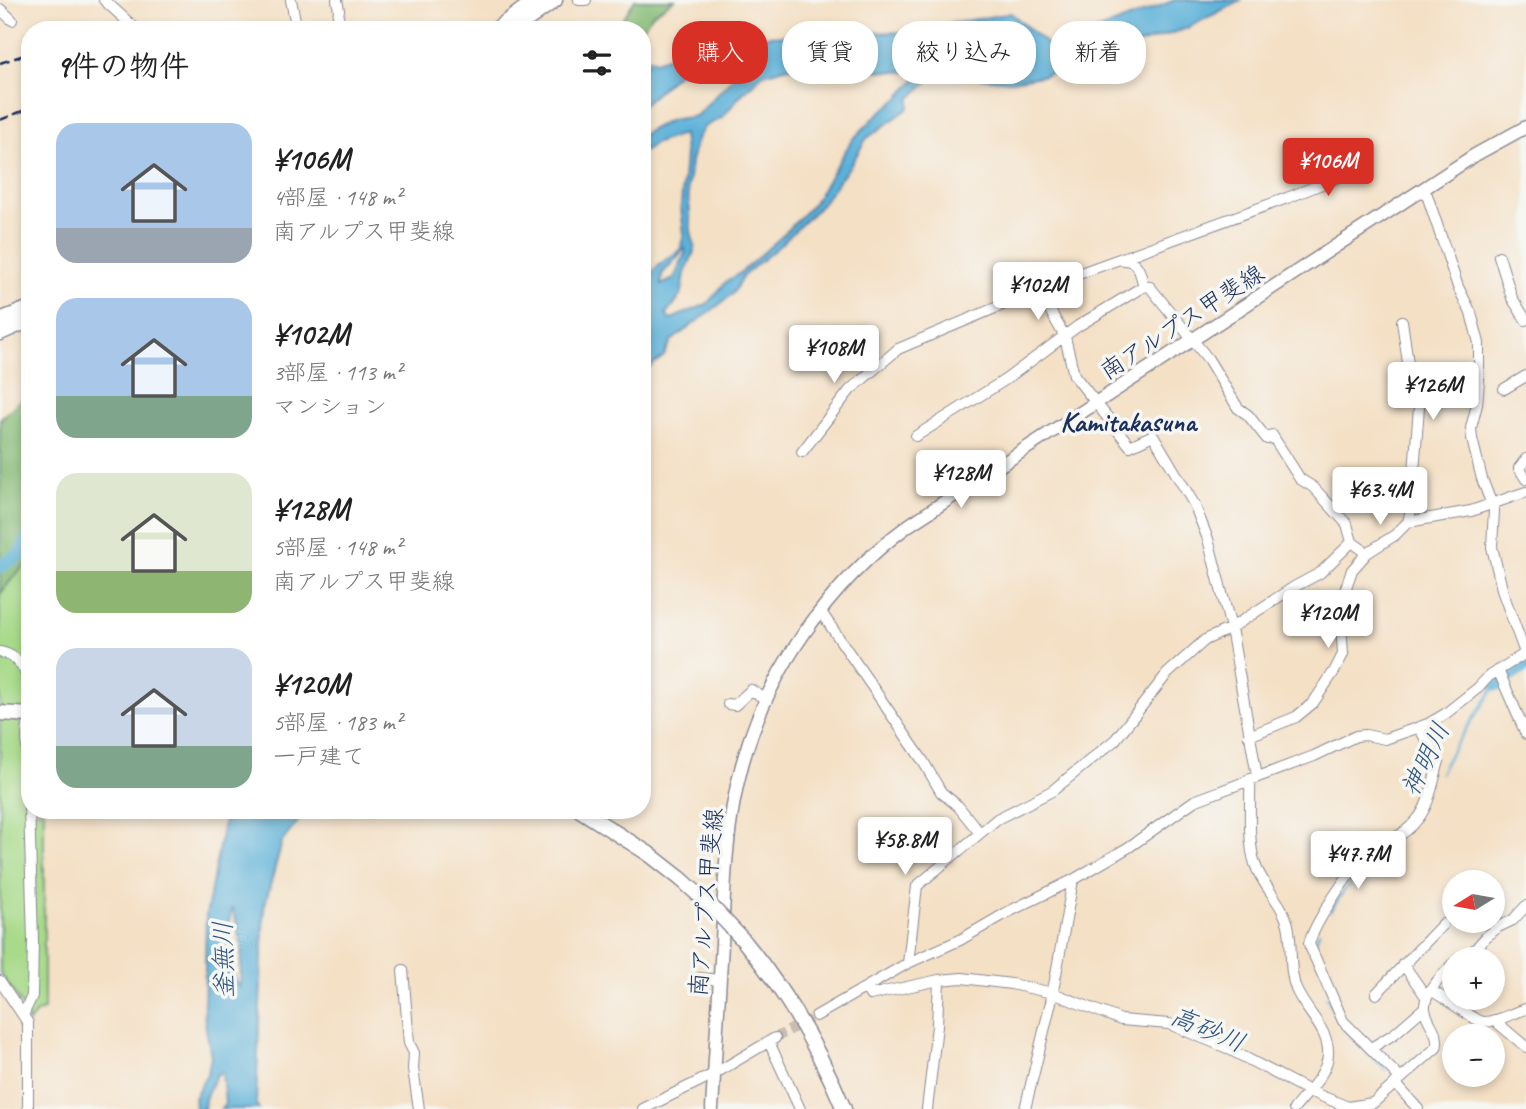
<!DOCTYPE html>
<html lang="ja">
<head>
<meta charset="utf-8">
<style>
	:root { --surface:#fff; --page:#f2f2f2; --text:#222; --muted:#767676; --accent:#d93025 }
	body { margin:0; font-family:Caveat,"Klee One",sans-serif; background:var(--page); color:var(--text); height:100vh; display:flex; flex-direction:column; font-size:26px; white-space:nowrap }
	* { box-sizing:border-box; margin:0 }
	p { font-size:23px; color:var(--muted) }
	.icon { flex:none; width:38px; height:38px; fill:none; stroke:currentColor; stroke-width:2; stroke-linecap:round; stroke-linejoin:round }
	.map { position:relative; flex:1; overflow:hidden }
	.sheet { position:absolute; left:21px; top:21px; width:630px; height:798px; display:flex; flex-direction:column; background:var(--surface); border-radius:28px; box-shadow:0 4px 10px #0003 }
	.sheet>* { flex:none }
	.guide { position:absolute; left:672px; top:21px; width:665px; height:63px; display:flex; gap:14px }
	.needle { width:46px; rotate:259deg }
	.controls { position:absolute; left:1442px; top:870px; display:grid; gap:14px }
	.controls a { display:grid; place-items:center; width:63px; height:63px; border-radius:50%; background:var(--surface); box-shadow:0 4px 10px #0003; font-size:35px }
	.price { position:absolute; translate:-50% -60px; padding:0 16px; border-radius:7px; background:#fff; color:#222; font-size:23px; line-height:46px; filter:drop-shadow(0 2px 4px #0008) }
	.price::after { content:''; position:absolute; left:50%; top:42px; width:21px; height:16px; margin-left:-10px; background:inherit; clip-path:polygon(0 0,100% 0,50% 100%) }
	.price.active { background:var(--accent); color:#fff }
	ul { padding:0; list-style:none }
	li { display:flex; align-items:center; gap:21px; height:175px; padding:0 35px }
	li span { display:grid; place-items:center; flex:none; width:196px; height:140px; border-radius:21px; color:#555 }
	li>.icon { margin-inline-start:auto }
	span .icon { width:84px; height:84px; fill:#fffc; stroke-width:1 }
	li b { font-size:30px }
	h2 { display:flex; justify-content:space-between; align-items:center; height:84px; padding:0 35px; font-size:30px }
	.tag { padding:0 24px; border-radius:28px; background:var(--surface); box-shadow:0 4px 10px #0003; font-size:24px; line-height:63px }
	.tag.active { background:var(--accent); color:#fff }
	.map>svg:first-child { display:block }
</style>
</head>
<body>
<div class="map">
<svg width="1526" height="1109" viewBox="0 0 1526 1109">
	<rect width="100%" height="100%" fill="#f6f6f2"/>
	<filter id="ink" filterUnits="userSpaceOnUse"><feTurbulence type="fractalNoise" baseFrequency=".0143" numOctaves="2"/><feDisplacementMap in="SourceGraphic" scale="14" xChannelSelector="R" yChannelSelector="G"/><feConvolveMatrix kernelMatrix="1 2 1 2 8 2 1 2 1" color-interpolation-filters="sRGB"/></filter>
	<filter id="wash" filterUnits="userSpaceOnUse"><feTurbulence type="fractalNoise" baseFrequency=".00686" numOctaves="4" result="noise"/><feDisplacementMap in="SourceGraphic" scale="28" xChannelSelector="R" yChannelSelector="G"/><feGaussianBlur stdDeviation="1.57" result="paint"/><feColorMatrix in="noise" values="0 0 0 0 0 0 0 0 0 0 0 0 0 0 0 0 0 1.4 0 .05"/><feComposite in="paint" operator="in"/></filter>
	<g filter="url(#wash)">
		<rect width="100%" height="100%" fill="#f4e0c5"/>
		<path fill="#a7da89" stroke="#618474" stroke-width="2" d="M30 561V810H44V1010L37 1012 28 1023 25 1010 0 973V594L15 575Z"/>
		<path fill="#85ba75" stroke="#50746a" stroke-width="2" d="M635 0H674L653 14 641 30H612L620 23Z
			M30 392V561L15 575 0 594V419Z"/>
		<path fill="#5bb1d8" stroke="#3b709b" stroke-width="2" fill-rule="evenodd" d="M1175 0H1242L1185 29 1042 76 1011 81 941 74 930 79 910 99 909 108 866 139 852 163 820 206 779 246 743 276 733 293 724 301 671 341 664 356 642 373C642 345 635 292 654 270 661 261 671 257 680 250L684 234 681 207 685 154 683 134 656 143 642 153V134L670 120 696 116 745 65 714 63 677 74 642 106V67L648 64 642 63V56L656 61 722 37 901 32 1011 13 1049 46 1066 43ZM789 67 928 73 920 74 899 98 879 113 852 140 813 204 780 238 740 273 726 282 707 304 669 320 666 313 675 304 682 292 685 273 695 249 691 231 688 187 691 161 697 139 704 127 723 117 739 97 763 74ZM685 248V253L674 279 661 285 662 274Z
			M226 810H307L282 842 264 908 256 1104 259 1109H221L225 1104 222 1072 216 1075 205 1099 204 1109H195L194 1098 208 1072 211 1057 204 1016 206 915ZM232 907 242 945 240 988C224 958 225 940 232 907Z"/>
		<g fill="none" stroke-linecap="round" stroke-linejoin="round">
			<path stroke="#5bb1d8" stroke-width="2.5" d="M1440 773 1454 747 1497 684
				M1365 863 1386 849
				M1330 911 1359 870
				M1314 945 1319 932
				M1327 997 1337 1020
				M1343 1028 1386 1070"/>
			<path stroke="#5bb1d8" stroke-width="14" d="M0 566 19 555 30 535
				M1497 684 1526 665"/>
		</g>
	</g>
	<g filter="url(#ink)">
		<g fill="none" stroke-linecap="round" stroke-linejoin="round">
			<path stroke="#c9bdb0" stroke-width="10" stroke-dasharray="10 5" stroke-linecap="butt" d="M775 1038 816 1016"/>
			<g stroke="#888892" stroke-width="12">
				<path id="minor" d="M104 0 137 30
					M291 0 297 30
					M579 0H586
					M0 9 12 20
					M336 30 339 10 337 0
					M1420 191 1427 195 1458 287 1471 313 1479 343V380L1477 404 1471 428 1472 439 1482 479 1494 510 1492 547 1503 593 1525 653
					M1499 256 1512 298 1526 320
					M1123 260C1139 260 1140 273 1144 286
					M1039 291 1065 337 1074 375 1130 446 1153 435 1194 504 1208 539 1231 628 1257 776
					M1402 321 1408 363 1419 407 1411 510 1408 522
					M1504 389 1526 376
					M1272 435 1300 479 1313 487 1347 524 1352 542 1367 553 1395 535 1408 522 1471 511 1526 492
					M916 436 1005 380 1078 326 1144 286 1150 287 1208 359 1238 408 1248 415 1267 439
					M802 452 850 390 898 349 1059 281 1287 198 1356 170
					M1526 459 1519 468 1526 479
					M821 612 923 761 941 792 958 806 979 832
					M0 652C20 656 26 670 30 689
					M1498 670 1526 734
					M728 704 735 705 751 690 767 700
					M1249 736 1296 717 1313 703 1335 670 1343 654 1341 624 1342 599 1352 570 1367 553
					M1250 779C1251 804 1247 840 1255 864 1262 886 1283 903 1288 925 1293 946 1288 968 1296 989 1305 1011 1330 1030 1328 1055 1327 1074 1306 1094 1294 1109
					M1458 959 1471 954 1486 937 1498 927 1513 920 1526 906
					M908 963 917 886 997 819 1052 791 1115 740 1167 674 1205 640 1231 628 1294 587 1320 573 1352 542
					M1403 964 1427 998
					M403 970 409 1043 414 1053 413 1069 419 1109
					M699 978 720 980
					M0 981 28 1023V1109
					M866 987 870 995 939 980 962 978 1011 984 1053 993 1121 1020 1169 1024 1225 1047 1309 1091 1348 1107 1373 1103 1436 1048C1442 1033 1423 1020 1425 1005 1426 990 1445 973 1454 963
					M1432 991C1444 997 1474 1021 1484 1022 1497 1022 1513 1013 1526 1009
					M1376 994 1443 924
					M23 1015 32 996 33 941 27 736 29 711
					M816 1016 908 963 960 940 1008 912 1073 880 1129 847 1194 801 1314 756 1356 736 1366 735 1385 739 1428 724 1445 714 1478 688 1489 676 1526 653
					M1494 1020 1526 1047
					M769 1042 800 1109
					M1371 1048 1394 1034 1424 1008
					M1400 1078 1343 1021 1309 944C1314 924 1348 872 1364 858 1380 845 1403 837 1416 821 1430 806 1433 780 1439 761L1419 728
					M1395 1083 1418 1109
					M643 1109 714 1074 775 1038
					M927 1109 937 1026 939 980
					M1025 1109 1051 1002 1073 880"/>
			</g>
			<g stroke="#888892" stroke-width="15">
				<path id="major" d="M712 1109C715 1054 719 999 722 944 724 885 726 823 742 765 767 671 830 583 909 525L1475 155 1526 127"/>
			</g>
			<g stroke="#888892" stroke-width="17">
				<path id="highway" d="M495 30 536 0
					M513 30 555 0
					M0 320 30 308
					M0 333 30 320
					M580 810 649 854 681 879
					M744 941C787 993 818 1047 844 1109"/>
			</g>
			<use href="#minor" stroke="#fff" stroke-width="10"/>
			<use href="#major" stroke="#fff" stroke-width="12"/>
			<use href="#highway" stroke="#fff" stroke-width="14"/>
			<path stroke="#1b2f5e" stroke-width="2.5" stroke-dasharray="10 5" stroke-linecap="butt" d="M0 63 30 53
				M0 120 30 108"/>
			<g stroke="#888892" stroke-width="17" stroke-linecap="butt">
				<path id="highway-bridge" d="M0 713 30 715
					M681 879 714 909 744 941"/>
			</g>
			<use href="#highway-bridge" stroke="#fff" stroke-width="14"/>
		</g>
	</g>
	<g text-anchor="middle" stroke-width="7" stroke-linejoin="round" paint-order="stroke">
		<g font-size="24" fill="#1b2f5e" stroke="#f6f6f2">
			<text transform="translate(1182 322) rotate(-33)" y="8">南アルプス甲斐線</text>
			<text transform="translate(706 902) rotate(-85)" y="8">南アルプス甲斐線</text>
		</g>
		<g font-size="26" font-style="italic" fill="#2e5683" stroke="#f6f6f2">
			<text transform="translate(1425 759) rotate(-64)" y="9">神明川</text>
			<text transform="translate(223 960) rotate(-91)" y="9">釜無川</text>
			<text transform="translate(1208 1029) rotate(23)" y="9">高砂川</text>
		</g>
		<g font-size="28" font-weight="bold" fill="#1b2f5e" stroke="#f6f6f2">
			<text x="1128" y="431">Kamitakasuna</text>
		</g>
	</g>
</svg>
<div class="controls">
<a><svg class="needle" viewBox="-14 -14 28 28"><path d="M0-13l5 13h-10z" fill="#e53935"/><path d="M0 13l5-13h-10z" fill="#767676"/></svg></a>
<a>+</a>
<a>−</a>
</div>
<b class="price active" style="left:1328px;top:198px">¥106M</b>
<b class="price" style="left:1038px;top:322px">¥102M</b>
<b class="price" style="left:834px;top:385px">¥108M</b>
<b class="price" style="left:1433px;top:422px">¥126M</b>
<b class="price" style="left:961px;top:510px">¥128M</b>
<b class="price" style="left:1380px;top:527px">¥63.4M</b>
<b class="price" style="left:1328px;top:650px">¥120M</b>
<b class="price" style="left:905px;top:877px">¥58.8M</b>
<b class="price" style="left:1358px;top:891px">¥47.7M</b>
<div class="guide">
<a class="tag active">購入</a>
<a class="tag">賃貸</a>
<a class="tag">絞り込み</a>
<a class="tag">新着</a>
</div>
<section class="sheet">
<h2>9件の物件<svg class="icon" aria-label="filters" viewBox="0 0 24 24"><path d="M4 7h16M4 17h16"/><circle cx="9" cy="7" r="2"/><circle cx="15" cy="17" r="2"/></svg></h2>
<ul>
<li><span style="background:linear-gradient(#a9c7e8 75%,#9aa5b1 0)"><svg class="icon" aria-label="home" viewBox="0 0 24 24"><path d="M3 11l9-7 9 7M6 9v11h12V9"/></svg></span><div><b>¥106M</b><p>4部屋 · 148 m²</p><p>南アルプス甲斐線</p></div></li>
<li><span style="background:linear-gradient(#a9c7e8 70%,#7fa58c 0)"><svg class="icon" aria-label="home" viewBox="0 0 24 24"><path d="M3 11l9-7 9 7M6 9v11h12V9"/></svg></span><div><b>¥102M</b><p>3部屋 · 113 m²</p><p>マンション</p></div></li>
<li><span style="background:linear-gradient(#dfe7d0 70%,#8fb573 0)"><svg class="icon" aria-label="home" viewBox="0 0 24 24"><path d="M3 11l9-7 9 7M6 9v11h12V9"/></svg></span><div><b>¥128M</b><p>5部屋 · 148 m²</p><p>南アルプス甲斐線</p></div></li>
<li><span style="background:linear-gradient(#c9d6e8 70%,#7fa58c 0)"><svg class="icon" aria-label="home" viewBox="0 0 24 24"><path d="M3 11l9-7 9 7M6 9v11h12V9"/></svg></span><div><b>¥120M</b><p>5部屋 · 183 m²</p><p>一戸建て</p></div></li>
</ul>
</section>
</div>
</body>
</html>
